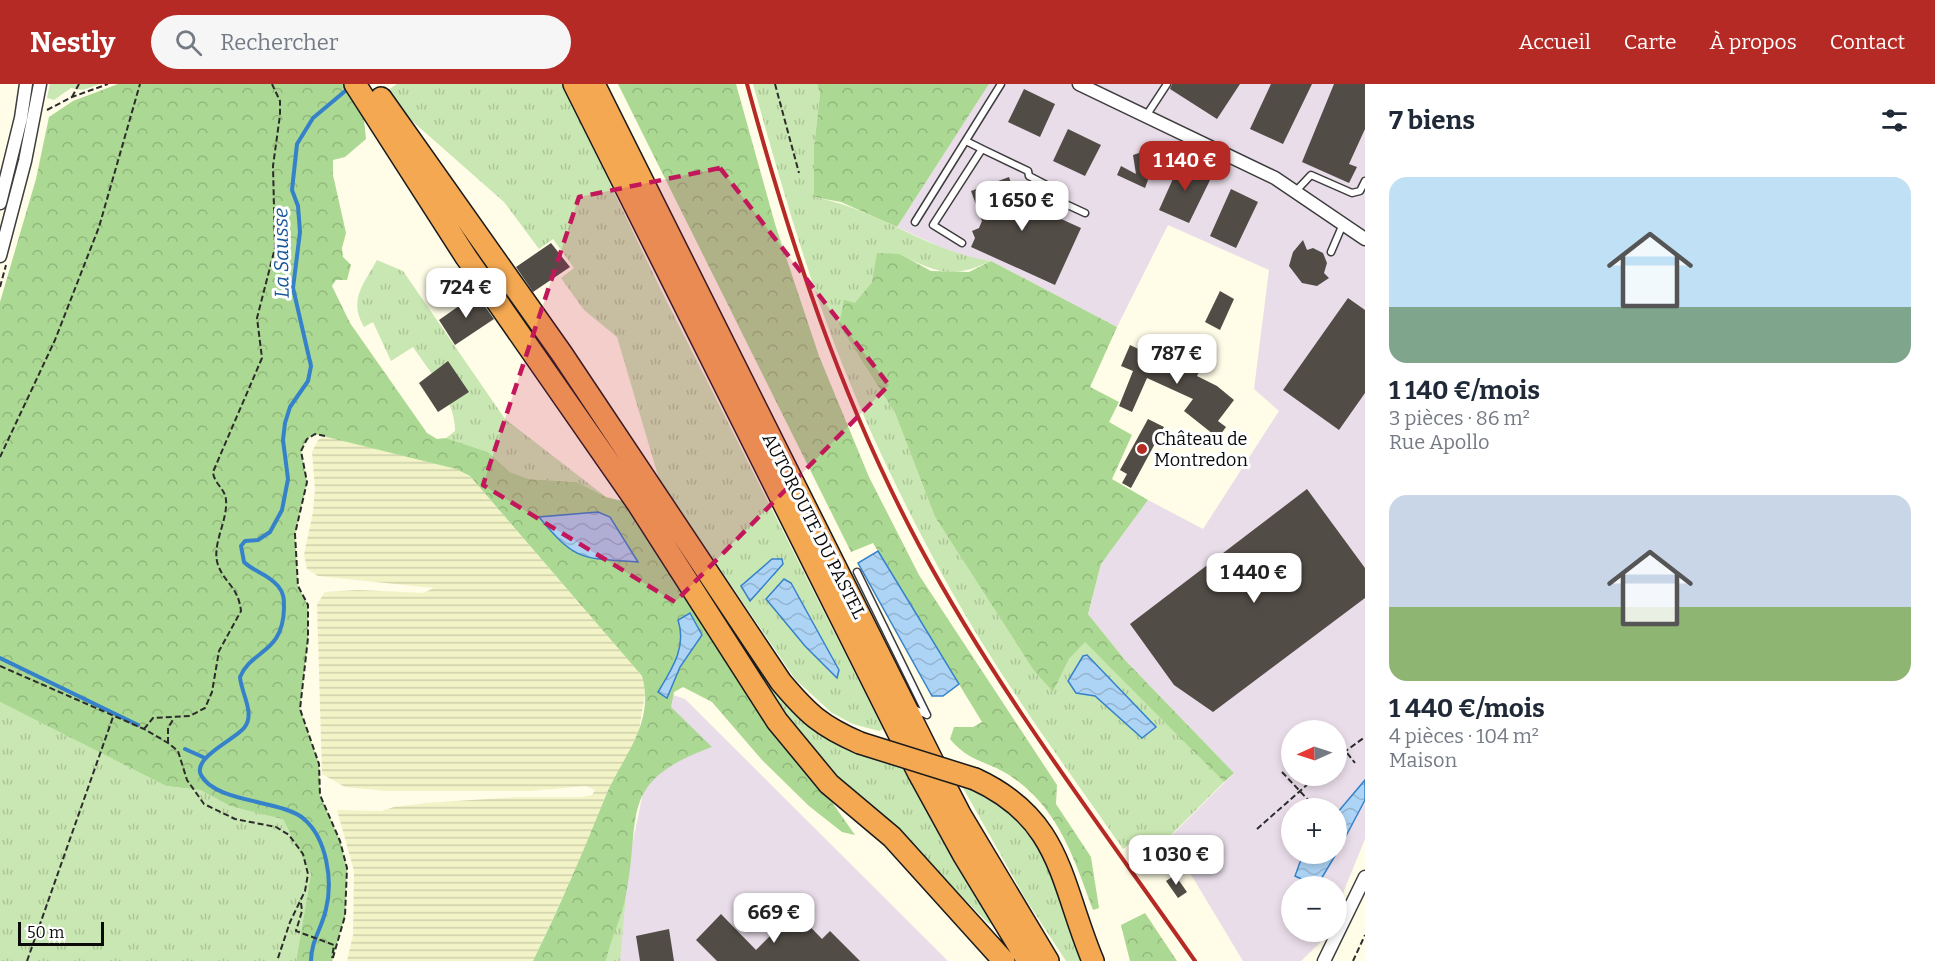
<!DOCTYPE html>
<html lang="fr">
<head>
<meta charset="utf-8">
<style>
	:root { --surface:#fff; --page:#f6f6f7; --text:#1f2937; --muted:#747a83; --accent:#b62a25 }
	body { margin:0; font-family:Bitter,serif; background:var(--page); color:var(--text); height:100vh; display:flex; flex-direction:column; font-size:22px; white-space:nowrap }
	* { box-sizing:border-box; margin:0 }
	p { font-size:20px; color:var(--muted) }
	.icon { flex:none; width:33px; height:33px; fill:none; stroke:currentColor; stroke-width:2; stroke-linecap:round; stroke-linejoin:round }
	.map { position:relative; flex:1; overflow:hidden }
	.side { display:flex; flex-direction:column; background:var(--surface); width:570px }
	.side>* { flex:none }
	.needle { width:39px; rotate:267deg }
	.tools { position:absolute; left:1281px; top:636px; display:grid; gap:12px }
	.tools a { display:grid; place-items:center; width:66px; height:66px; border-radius:50%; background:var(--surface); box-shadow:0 3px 9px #0003; font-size:30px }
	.scale { position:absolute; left:18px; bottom:15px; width:86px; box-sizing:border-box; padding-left:6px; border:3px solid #0a0a0a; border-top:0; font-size:16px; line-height:21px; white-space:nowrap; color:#0a0a0a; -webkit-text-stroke:4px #fff; paint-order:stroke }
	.price { position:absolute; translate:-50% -51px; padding:0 14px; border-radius:12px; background:#fff; color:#222; font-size:20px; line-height:39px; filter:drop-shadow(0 2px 3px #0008) }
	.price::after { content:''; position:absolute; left:50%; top:36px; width:18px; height:14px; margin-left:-9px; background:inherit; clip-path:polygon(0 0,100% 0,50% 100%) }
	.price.active { background:var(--accent); color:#fff }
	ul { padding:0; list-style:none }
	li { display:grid; align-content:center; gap:12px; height:318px; padding:0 24px }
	li span { display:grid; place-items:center; height:186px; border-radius:18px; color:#555 }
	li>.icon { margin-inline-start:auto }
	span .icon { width:108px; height:108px; fill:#fffc; stroke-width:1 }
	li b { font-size:26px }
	h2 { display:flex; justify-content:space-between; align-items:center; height:72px; padding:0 24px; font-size:26px }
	header { display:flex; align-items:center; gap:36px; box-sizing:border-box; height:84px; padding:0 30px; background:var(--accent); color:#fff }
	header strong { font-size:28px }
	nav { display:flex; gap:33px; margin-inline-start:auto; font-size:21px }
	.search { width:420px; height:54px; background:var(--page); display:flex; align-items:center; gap:15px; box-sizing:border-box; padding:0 21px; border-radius:33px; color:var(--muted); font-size:22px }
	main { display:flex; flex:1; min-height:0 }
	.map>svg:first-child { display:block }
</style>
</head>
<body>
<header>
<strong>Nestly</strong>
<div class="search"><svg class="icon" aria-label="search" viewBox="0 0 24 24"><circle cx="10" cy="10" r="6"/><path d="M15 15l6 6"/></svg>Rechercher</div>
<nav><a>Accueil</a><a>Carte</a><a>À propos</a><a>Contact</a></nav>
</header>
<main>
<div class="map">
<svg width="1365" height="877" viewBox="0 0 1365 877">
	<defs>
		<pattern id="farmland-rules" width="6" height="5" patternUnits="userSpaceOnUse" patternTransform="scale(1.5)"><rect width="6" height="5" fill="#f3f3c8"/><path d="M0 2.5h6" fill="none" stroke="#cfcfaa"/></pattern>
		<pattern id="grass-tufts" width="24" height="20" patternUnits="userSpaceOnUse" patternTransform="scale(1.5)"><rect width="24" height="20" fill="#c9e7b2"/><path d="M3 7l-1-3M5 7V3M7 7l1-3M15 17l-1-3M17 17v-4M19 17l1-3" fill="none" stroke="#abc598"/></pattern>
		<pattern id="forest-crowns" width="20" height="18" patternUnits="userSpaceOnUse" patternTransform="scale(1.5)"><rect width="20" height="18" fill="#abd892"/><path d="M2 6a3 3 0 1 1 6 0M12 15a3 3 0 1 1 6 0" fill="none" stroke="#92b87d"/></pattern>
		<pattern id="water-waves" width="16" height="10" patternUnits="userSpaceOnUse" patternTransform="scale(1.5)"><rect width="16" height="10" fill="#add4f5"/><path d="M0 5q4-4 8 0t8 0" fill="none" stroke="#94b5d1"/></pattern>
	</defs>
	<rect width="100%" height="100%" fill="#fffce7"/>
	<path fill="#e9dde9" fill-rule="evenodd" d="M989 0H1365V755L1337 824 1336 802H1292V848H1327L1324 855 1301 877H1243L1169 754 1234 689 1125 576 1088 530 1101 480 1148 416 1203 445 1279 327 1254 305 1269 186 1168 141 1117 243 991 177 962 173 897 143ZM1292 646H1336V692H1292ZM1292 724H1336V770H1292Z
		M664 608 685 615 948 877H619L629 776Z"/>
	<path fill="url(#farmland-rules)" d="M325 352 456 385 470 392 642 592 646 604 639 646 626 677 605 713 586 763 533 877H347L353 851 354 787 337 726 381 727 394 723 426 719 518 713H581L592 711 595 706 586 702 530 707H386L345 703 322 690 317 520 325 508 358 506 423 509 434 504 318 492 307 485 304 471 313 428 315 406 312 368 318 356Z"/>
	<path fill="url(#grass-tufts)" fill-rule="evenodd" d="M50 0H100L83 6 71 4 54 16 47 14Z
		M397 0H562L661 206 883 645 879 647 853 640 832 629 795 595 659 395 617 253 584 226 561 194 574 184 553 155 539 165 504 118 394 21 385 8ZM774 492 750 516 742 502ZM784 495 791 499 839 586 837 593 805 562 766 515Z
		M753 0H817L820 10 814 62V113C878 125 928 168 991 177 953 195 936 189 900 170L872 198 839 241 895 329 935 433 1034 587 1053 608 1069 575 1085 557 1224 698 1169 753 1174 762 1168 771 1147 759 1134 757 1123 765C1063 679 999 593 948 501 906 425 867 345 836 264 803 178 778 89 753 0ZM1086 571 1156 643 1116 628 1095 612Z
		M377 176 403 187 505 335 606 413 577 398 529 395 510 388 488 368 446 354 455 347C456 317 429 287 413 263L391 277 373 238 364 243C348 215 364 200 377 176Z
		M639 401 793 621 901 678 993 841 988 839 920 770 839 695 783 628Z
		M0 618 166 702 200 706 230 722 283 734 311 790 296 877H0Z
		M958 695 973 699 1035 746 1087 877H1066L1025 814Z
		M626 811 620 877H606L608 868Z"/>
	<path fill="url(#forest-crowns)" d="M118 0H344L363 27 366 55 345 73 333 76V91L346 149 342 164 343 173 351 181 347 196H336L332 202 350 239 427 349 437 355 446 354 488 368 510 388 529 395 577 398 606 413 638 421 658 471 855 751 842 748 809 722 762 676 712 618 683 603 674 608 671 623 712 663C616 698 642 731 626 811 622 833 611 854 606 877H533C559 824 582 771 604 716 620 675 656 641 642 592L470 392 456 385 315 350 307 355 301 367 307 398 295 450 298 502 308 521V554L300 625 319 680 320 711 340 757 347 784 345 832 332 877H296L311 790 283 735 230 722 200 706 166 702 0 618V218L36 95 49 33 73 17Z
		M618 0H736L775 140 819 272 869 393 919 491 1057 701 1056 720 1091 773 1099 824 1093 826C1074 775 1059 725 1012 693 987 676 970 679 950 655L954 643H973L982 638 873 459 851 468Z
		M817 0H989L897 143 841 118 814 113V62L820 10Z
		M877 169 900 170 931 187 969 188 991 177 1117 243 1090 303 1119 318 1109 338 1132 351 1112 395 1148 416 1101 480 1088 530 1125 576 1234 689 1224 698 1085 558 1069 575 1053 608 1034 587 935 433 895 329 839 241 844 216 855 219 872 198Z
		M1145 829 1177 877H1130L1121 841Z"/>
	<path fill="url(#water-waves)" stroke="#3582cb" stroke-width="1.5" d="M598 428 610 433 638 478C582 474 576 478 539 433Z
		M878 467 959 600 943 612H932L858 479Z
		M772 475H782L783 480 750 517 741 502Z
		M784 495 791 499 839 586 837 594 805 562 766 515Z
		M690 529 702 551 680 583 667 614 658 608C672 585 687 563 678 536Z
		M1087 571 1156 643 1142 654 1095 612 1076 609 1068 597 1083 572Z
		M1365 696V716L1337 769V729Z
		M1303 770H1336L1317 802 1295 792Z"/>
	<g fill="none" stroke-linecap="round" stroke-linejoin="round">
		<path stroke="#3582cb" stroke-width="4" d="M0 574 138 641
			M185 665 205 674
			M311 877C311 857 322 844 326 825 333 797 327 755 304 735 283 716 215 719 201 691 192 674 234 656 244 644 256 630 241 609 240 593 252 565 283 570 284 524 284 515 284 509 278 502 267 489 254 488 244 478L241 462 245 457 258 456 270 448 282 426 288 395 283 356 285 339 290 323 308 297 311 282 293 204 300 148 298 122 292 106 297 60 313 34 350 3"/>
	</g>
	<path fill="#524c46" d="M1172 0H1240L1217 35 1170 5Z
		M1271 0H1312L1283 60 1250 45Z
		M1334 0H1365V45L1349 80 1357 83 1349 99 1302 78Z
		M1024 5 1055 20 1040 53 1008 38Z
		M1068 45 1101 61 1085 92 1053 77Z
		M1142 62 1158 69 1145 104 1117 91 1121 82 1136 90 1133 71 1139 69Z
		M1181 77 1212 92 1189 139 1159 126Z
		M1009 93 1017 116 1027 120 1034 117 1037 124 1081 144 1055 201 971 163 975 154 972 147 979 144 982 137 971 107Z
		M1231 105 1258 118 1236 164 1210 152Z
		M1303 156 1307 166 1313 164 1323 169 1327 179 1324 189 1329 194 1317 202 1302 199 1289 182 1293 168Z
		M551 159 570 183 533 208 516 183Z
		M1220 207 1234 215 1220 246 1205 238Z
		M476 210 494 235 455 261 439 236Z
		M1348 214 1365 226V309L1339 346 1283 306Z
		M1130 261 1168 279 1176 263 1204 278 1197 292 1217 302 1234 316 1218 337 1226 343 1218 354 1184 327 1193 315 1147 294 1132 328 1119 322 1133 287 1121 282Z
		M448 277 469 308 438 328 419 299Z
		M1148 335 1164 343 1131 404 1122 399 1127 390 1120 386Z
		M1307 405 1365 484V514L1213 628 1174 601 1130 540Z
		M1175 791 1187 808 1178 814 1166 797Z
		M795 827 822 855 830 847 860 877H717L696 856 721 830 756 866Z
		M669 845 674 877H640L636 852Z"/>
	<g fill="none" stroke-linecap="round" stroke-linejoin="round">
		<g stroke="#3d3d3d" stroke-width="9">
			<path id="lane" d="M1146 32 1167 0
				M966 57 982 65
				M1296 107 1311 91 1352 109 1360 107 1365 97
				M915 138 1001 0
				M962 159 933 141 982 65 1028 87 1029 92 1056 106 1059 117 1085 129
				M1331 168 1343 140
				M857 488 927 631 912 624"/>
		</g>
		<g stroke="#3d3d3d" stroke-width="15">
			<path id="street" d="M1079 0 1275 94 1365 155
				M0 119 21 34 26 0
				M0 172 25 77 40 0
				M1324 877 1365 793"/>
		</g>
		<g stroke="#1b1b1b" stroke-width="24">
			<path id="highway" d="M355 0 466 173 638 420 777 637 829 700 892 753 1004 877
				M574 0 918 688 963 770 1028 877
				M594 0 934 680 961 732 1048 877
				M381 14 562 270 781 598C808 630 821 642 860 659
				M975 695C1062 735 1060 798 1093 877"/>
		</g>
		<path stroke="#2c2c2c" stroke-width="2" stroke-dasharray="6 3" stroke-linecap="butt" d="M775 0 799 89
			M72 13 79 0
			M47 26 72 13 108 0
			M0 203 6 181
			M325 352 315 350 307 355 301 367 307 398 295 450 298 502 308 521V554L300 625 319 680 320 711 340 757 347 784 345 832 332 877
			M0 373 55 256 99 143 140 0
			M0 582 144 645 168 659 178 667 187 696 204 720 235 735 276 743 289 751 303 770 308 790 305 807 290 838 277 877
			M144 645 153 634 190 632 205 624 212 608 219 567 241 527C238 502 225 500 218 481 211 461 228 437 226 416 225 404 214 400 213 388L262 274 257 234 275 164 273 82 280 31V17L272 0
			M1336 655 1355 679
			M168 659V644L174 634
			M1336 674 1365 653
			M1282 688 1311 719
			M1257 745 1317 692
			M301 819 302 827 296 847 334 861 332 874
			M27 877 113 633
			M1353 877 1365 851"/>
		<use href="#lane" stroke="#fff" stroke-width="6"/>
		<use href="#street" stroke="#fff" stroke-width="12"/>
		<use href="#highway" stroke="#f3a851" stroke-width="21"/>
		<path stroke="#b62a25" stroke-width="4" d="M747 0C790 159 841 315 919 461 998 608 1100 741 1195 877"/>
		<g stroke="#1b1b1b" stroke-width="24" stroke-linecap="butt">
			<path id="highway-bridge" d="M860 659 975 695"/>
		</g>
		<use href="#highway-bridge" stroke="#f3a851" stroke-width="21"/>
	</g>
	<path fill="#c2185b" fill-opacity="0.2" stroke="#c2185b" stroke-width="4.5" stroke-dasharray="12 8" stroke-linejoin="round" d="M720 84 889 301 675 518 483 401 579 113Z"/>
	<circle fill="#b62a25" stroke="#fff" stroke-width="2" cx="1142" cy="365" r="6"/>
	<g text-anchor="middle" stroke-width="6" stroke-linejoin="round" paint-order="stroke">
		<g font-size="18" fill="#0a0a0a" stroke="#fff" text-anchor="start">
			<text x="1154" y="361">Château de<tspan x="1154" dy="21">Montredon</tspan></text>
		</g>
		<g font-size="18" fill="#0a0a0a" stroke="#fff">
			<text transform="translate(814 442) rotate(63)" y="6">AUTOROUTE DU PASTEL</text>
		</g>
		<g font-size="20" font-style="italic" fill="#165598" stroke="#fff">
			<text transform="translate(281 169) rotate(-91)" y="7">La Sausse</text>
		</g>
	</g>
</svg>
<div class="tools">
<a><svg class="needle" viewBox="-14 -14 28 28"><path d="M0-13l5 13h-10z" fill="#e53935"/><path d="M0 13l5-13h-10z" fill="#747a83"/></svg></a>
<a>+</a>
<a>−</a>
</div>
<div class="scale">50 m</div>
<b class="price active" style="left:1185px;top:108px">1 140 €</b>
<b class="price" style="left:1022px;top:148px">1 650 €</b>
<b class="price" style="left:466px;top:235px">724 €</b>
<b class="price" style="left:1177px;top:301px">787 €</b>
<b class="price" style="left:1254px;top:520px">1 440 €</b>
<b class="price" style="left:1176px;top:802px">1 030 €</b>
<b class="price" style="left:774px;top:860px">669 €</b>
</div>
<section class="side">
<h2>7 biens<svg class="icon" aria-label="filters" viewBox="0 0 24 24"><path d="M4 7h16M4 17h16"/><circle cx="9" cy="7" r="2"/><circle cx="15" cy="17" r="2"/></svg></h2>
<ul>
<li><span style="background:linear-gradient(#bfe0f5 70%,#7fa58c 0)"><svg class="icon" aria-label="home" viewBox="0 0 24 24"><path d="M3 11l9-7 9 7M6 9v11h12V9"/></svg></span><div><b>1 140 €/mois</b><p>3 pièces · 86 m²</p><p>Rue Apollo</p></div></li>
<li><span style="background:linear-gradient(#c9d6e8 60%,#8fb573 0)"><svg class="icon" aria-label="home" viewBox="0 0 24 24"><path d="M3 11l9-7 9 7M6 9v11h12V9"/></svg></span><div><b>1 440 €/mois</b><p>4 pièces · 104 m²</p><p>Maison</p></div></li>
</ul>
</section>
</main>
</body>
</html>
